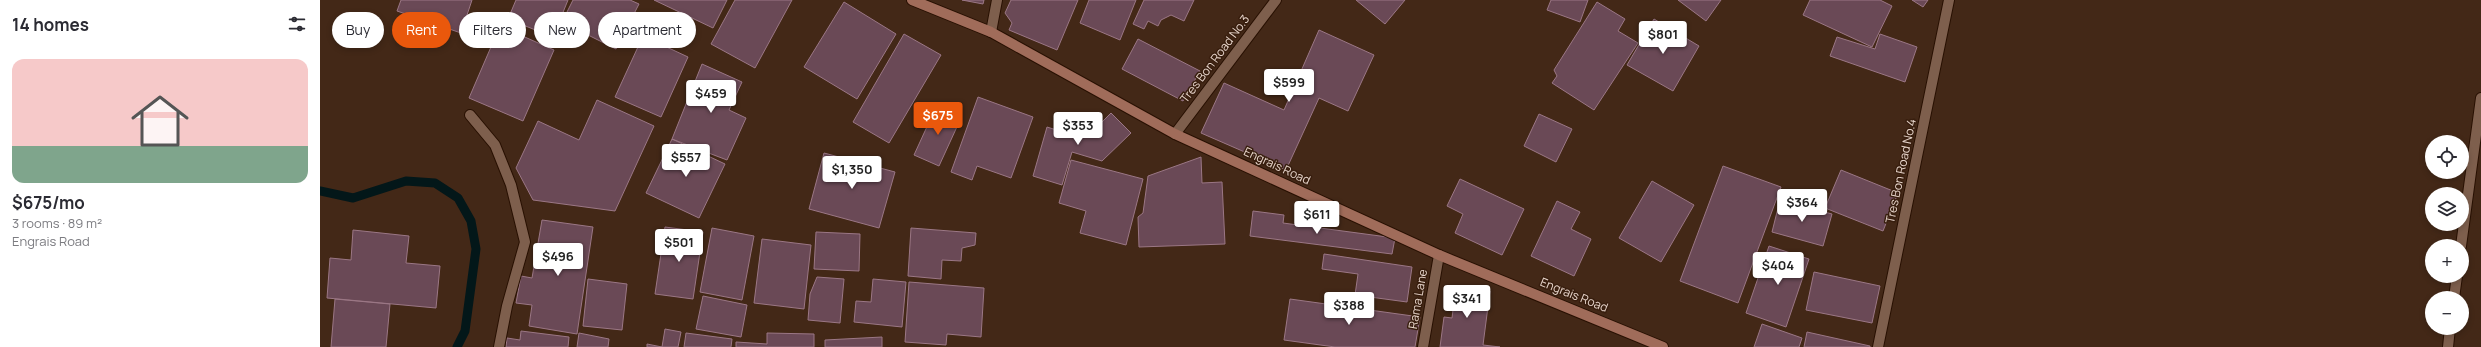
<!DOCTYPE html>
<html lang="en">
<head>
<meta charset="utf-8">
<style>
	:root { --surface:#fff; --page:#f7f7f7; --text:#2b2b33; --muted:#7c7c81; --accent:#ea580c }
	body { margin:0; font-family:Manrope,sans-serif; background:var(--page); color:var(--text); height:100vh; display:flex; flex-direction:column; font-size:15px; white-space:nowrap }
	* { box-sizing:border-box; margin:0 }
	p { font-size:13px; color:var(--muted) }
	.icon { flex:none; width:22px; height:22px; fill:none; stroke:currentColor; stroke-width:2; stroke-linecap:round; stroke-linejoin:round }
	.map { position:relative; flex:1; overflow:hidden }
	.drawer { display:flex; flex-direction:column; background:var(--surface); width:320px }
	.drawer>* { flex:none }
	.banner { position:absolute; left:12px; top:12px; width:380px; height:36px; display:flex; gap:8px }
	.buttons { position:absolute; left:2105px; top:135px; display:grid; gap:8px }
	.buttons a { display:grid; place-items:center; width:44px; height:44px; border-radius:50%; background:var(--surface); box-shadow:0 2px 6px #0003; font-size:20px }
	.price { position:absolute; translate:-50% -34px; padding:0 9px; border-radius:4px; background:#fff; color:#222; font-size:13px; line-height:26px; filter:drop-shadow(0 1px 2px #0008) }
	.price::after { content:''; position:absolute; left:50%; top:24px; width:12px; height:9px; margin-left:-6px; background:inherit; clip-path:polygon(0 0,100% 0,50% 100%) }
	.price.current { background:var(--accent); color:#fff }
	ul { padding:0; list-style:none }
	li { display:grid; align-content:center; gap:8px; height:212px; padding:0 12px }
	li span { display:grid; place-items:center; height:124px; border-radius:12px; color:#555 }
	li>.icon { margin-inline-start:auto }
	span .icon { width:72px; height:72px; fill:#fffc; stroke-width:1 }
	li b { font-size:17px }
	h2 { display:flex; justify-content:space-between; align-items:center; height:48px; padding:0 12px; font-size:17px }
	.pill { padding:0 14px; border-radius:18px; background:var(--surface); box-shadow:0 2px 6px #0003; font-size:14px; line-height:36px }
	.pill.current { background:var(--accent); color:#fff }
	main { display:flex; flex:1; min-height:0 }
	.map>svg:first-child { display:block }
</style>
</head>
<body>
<main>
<section class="drawer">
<h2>14 homes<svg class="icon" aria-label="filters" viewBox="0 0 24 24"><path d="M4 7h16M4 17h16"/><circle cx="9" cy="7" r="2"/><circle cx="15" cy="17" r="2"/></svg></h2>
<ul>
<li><span style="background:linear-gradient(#f6c9c9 70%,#7fa58c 0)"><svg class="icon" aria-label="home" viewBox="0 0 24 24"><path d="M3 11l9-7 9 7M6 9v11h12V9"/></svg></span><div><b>$675/mo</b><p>3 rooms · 89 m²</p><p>Engrais Road</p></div></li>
</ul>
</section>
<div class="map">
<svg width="2161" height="347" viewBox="0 0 2161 347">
	<rect width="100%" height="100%" fill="#432817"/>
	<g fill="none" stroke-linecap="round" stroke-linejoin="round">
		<path stroke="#031719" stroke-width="9" d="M0 191 33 198 86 181 115 183 138 198 151 221 156 249 145 331 137 347"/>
	</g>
	<path fill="#6a4956" stroke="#9b7785" d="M81 0H152L141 33 77 11Z
		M196 0H248L233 37 188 19Z
		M253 0H310L319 4 296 49 242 22Z
		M334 0H407L393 28Z
		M415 0H472L435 68 391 44Z
		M642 0H664L663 4Z
		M691 0H758L737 50 689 30 692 23 685 13Z
		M769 0H816L800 40 760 23Z
		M824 0H874L864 21 851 15 841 20 838 26 828 21 824 29 813 24Z
		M1036 0H1085L1065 24Z
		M1231 0H1268L1260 22 1227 10Z
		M1358 0H1401L1386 21Z
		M1490 0H1560L1572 6 1552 47 1483 15Z
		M1592 0H1608L1603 7Z
		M524 2 576 34 537 99 484 67Z
		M1277 2 1305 19 1298 31 1318 43 1274 110 1232 83 1237 76 1234 70Z
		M1334 19 1379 46 1353 91 1307 65Z
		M180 26 234 50 203 121 149 98Z
		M999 30 1054 55 1028 111 999 98 966 170 881 133 904 83 964 110Z
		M584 34 621 55 569 143 533 122Z
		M1560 34 1597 47 1585 82 1510 56 1517 37 1555 49Z
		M323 36 368 57 341 117 295 97Z
		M818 39 880 71 863 101 802 69Z
		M382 64 422 82 409 110 426 118 407 160 352 139Z
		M658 97 713 117 691 178 657 166 652 180 631 172Z
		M277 100 334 126 295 211 213 200 196 168 218 121 259 140Z
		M616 107 641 118 619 166 594 155Z
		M767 113 778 126 791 113 811 133 782 161 752 152 742 185 713 176 727 127 743 132 745 125 762 129Z
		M1219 114 1252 129 1236 162 1204 146Z
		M352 139 405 164 379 218 326 193Z
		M504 153 575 172 559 228 489 209Z
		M881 157 882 183 902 182 905 244 819 247 818 217 823 213 828 176Z
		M751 160 823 179 806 245 760 233 766 211 739 203Z
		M1403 166 1461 187 1418 303 1360 281Z
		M1521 170 1578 193 1563 231 1505 208Z
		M1140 179 1204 209 1182 255 1135 233 1143 214 1127 206Z
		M1332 181 1374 205 1341 262 1299 238Z
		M1460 200 1512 214 1503 246 1452 232Z
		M1237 201 1260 212 1251 229 1271 239 1254 276 1211 256Z
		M933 211 964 215 963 223 1075 238 1072 254 930 236Z
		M222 220 273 227 257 334 209 326 212 305 196 303 201 276 212 278Z
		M345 227 383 232 373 299 335 294Z
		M392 228 434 236 422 300 380 292Z
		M591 228 656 233 655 245 642 248 641 261 622 260 621 279 588 276Z
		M33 230 89 236 86 263 120 266 116 308 7 298 10 258 31 260Z
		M496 232 540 234 539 271 494 269Z
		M442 239 491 245 484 309 434 303Z
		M1449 246 1489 259 1466 327 1426 313Z
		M1004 254 1092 267 1087 302 1035 295 1038 274 1002 269Z
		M1494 272 1560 286 1552 323 1486 310Z
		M497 277 524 279 520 323 488 320 490 294Z
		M268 279 307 284 302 330 263 326Z
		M553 279 586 282 582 327 534 322 536 301 551 302Z
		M589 282 664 288 661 337 627 334 626 345 585 342Z
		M1136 286 1170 291 1163 345 1180 347H1120L1124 317 1132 318Z
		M383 296 427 305 421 337 376 329Z
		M15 299 70 304 66 347H11Z
		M970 299 1100 317 1095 347H1015L964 340Z
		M1442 324 1482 338 1479 347H1434Z
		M345 329 361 332 358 347H327V344L342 347Z
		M201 331 249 337 248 347H186L187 338 200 340Z
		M1487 332 1550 346V347H1484Z
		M259 333 289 339 288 347H257Z
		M366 333 412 339 411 347H364Z
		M447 333 494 334V347H416V342L447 344Z
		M562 337V347H505V340Z"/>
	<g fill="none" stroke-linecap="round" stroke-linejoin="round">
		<g stroke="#281002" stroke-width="12">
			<path id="street" d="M671 32 677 0
				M150 115 175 145 191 185 205 242 187 306 179 347
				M855 134 956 0
				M2141 246 2161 98
				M2134 298 2137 276
				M1103 347 1119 255
				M1558 347 1629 0
				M2128 347 2130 328"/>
		</g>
		<g stroke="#281002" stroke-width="12">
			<path id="secondary" d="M592 0 671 32 855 134 1119 255 1343 347"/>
		</g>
		<use href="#street" stroke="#7e5f4d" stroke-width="10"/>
		<use href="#secondary" stroke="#a06c5a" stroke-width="10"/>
	</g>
	<g text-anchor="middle" stroke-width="3" stroke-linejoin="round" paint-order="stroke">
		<g font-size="12" fill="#e7d5cb" stroke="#381e0e">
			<text transform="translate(895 59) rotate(-53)" y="4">Tres Bon Road No.3</text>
			<text transform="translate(957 166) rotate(25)" y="4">Engrais Road</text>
			<text transform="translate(1581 171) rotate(-78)" y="4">Tres Bon Road No.4</text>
			<text transform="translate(1254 295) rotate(22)" y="4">Engrais Road</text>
			<text transform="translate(1098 299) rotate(-80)" y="4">Rama Lane</text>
		</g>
	</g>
</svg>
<div class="buttons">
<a><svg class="icon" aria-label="locate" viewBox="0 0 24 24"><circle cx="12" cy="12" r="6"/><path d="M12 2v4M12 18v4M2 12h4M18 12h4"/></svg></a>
<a><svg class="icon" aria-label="layers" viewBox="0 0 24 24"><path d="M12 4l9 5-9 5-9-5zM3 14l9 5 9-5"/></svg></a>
<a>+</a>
<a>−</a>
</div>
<b class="price" style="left:1343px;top:55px">$801</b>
<b class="price" style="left:969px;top:103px">$599</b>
<b class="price" style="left:391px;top:114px">$459</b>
<b class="price current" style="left:618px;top:136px">$675</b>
<b class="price" style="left:758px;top:146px">$353</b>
<b class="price" style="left:366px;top:178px">$557</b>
<b class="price" style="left:532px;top:190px">$1,350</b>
<b class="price" style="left:1482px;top:223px">$364</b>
<b class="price" style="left:997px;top:235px">$611</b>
<b class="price" style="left:359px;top:263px">$501</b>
<b class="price" style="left:238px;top:277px">$496</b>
<b class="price" style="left:1458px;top:286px">$404</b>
<b class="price" style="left:1147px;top:319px">$341</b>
<b class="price" style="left:1029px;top:326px">$388</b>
<div class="banner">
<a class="pill">Buy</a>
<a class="pill current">Rent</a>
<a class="pill">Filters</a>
<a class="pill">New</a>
<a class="pill">Apartment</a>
</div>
</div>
</main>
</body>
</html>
